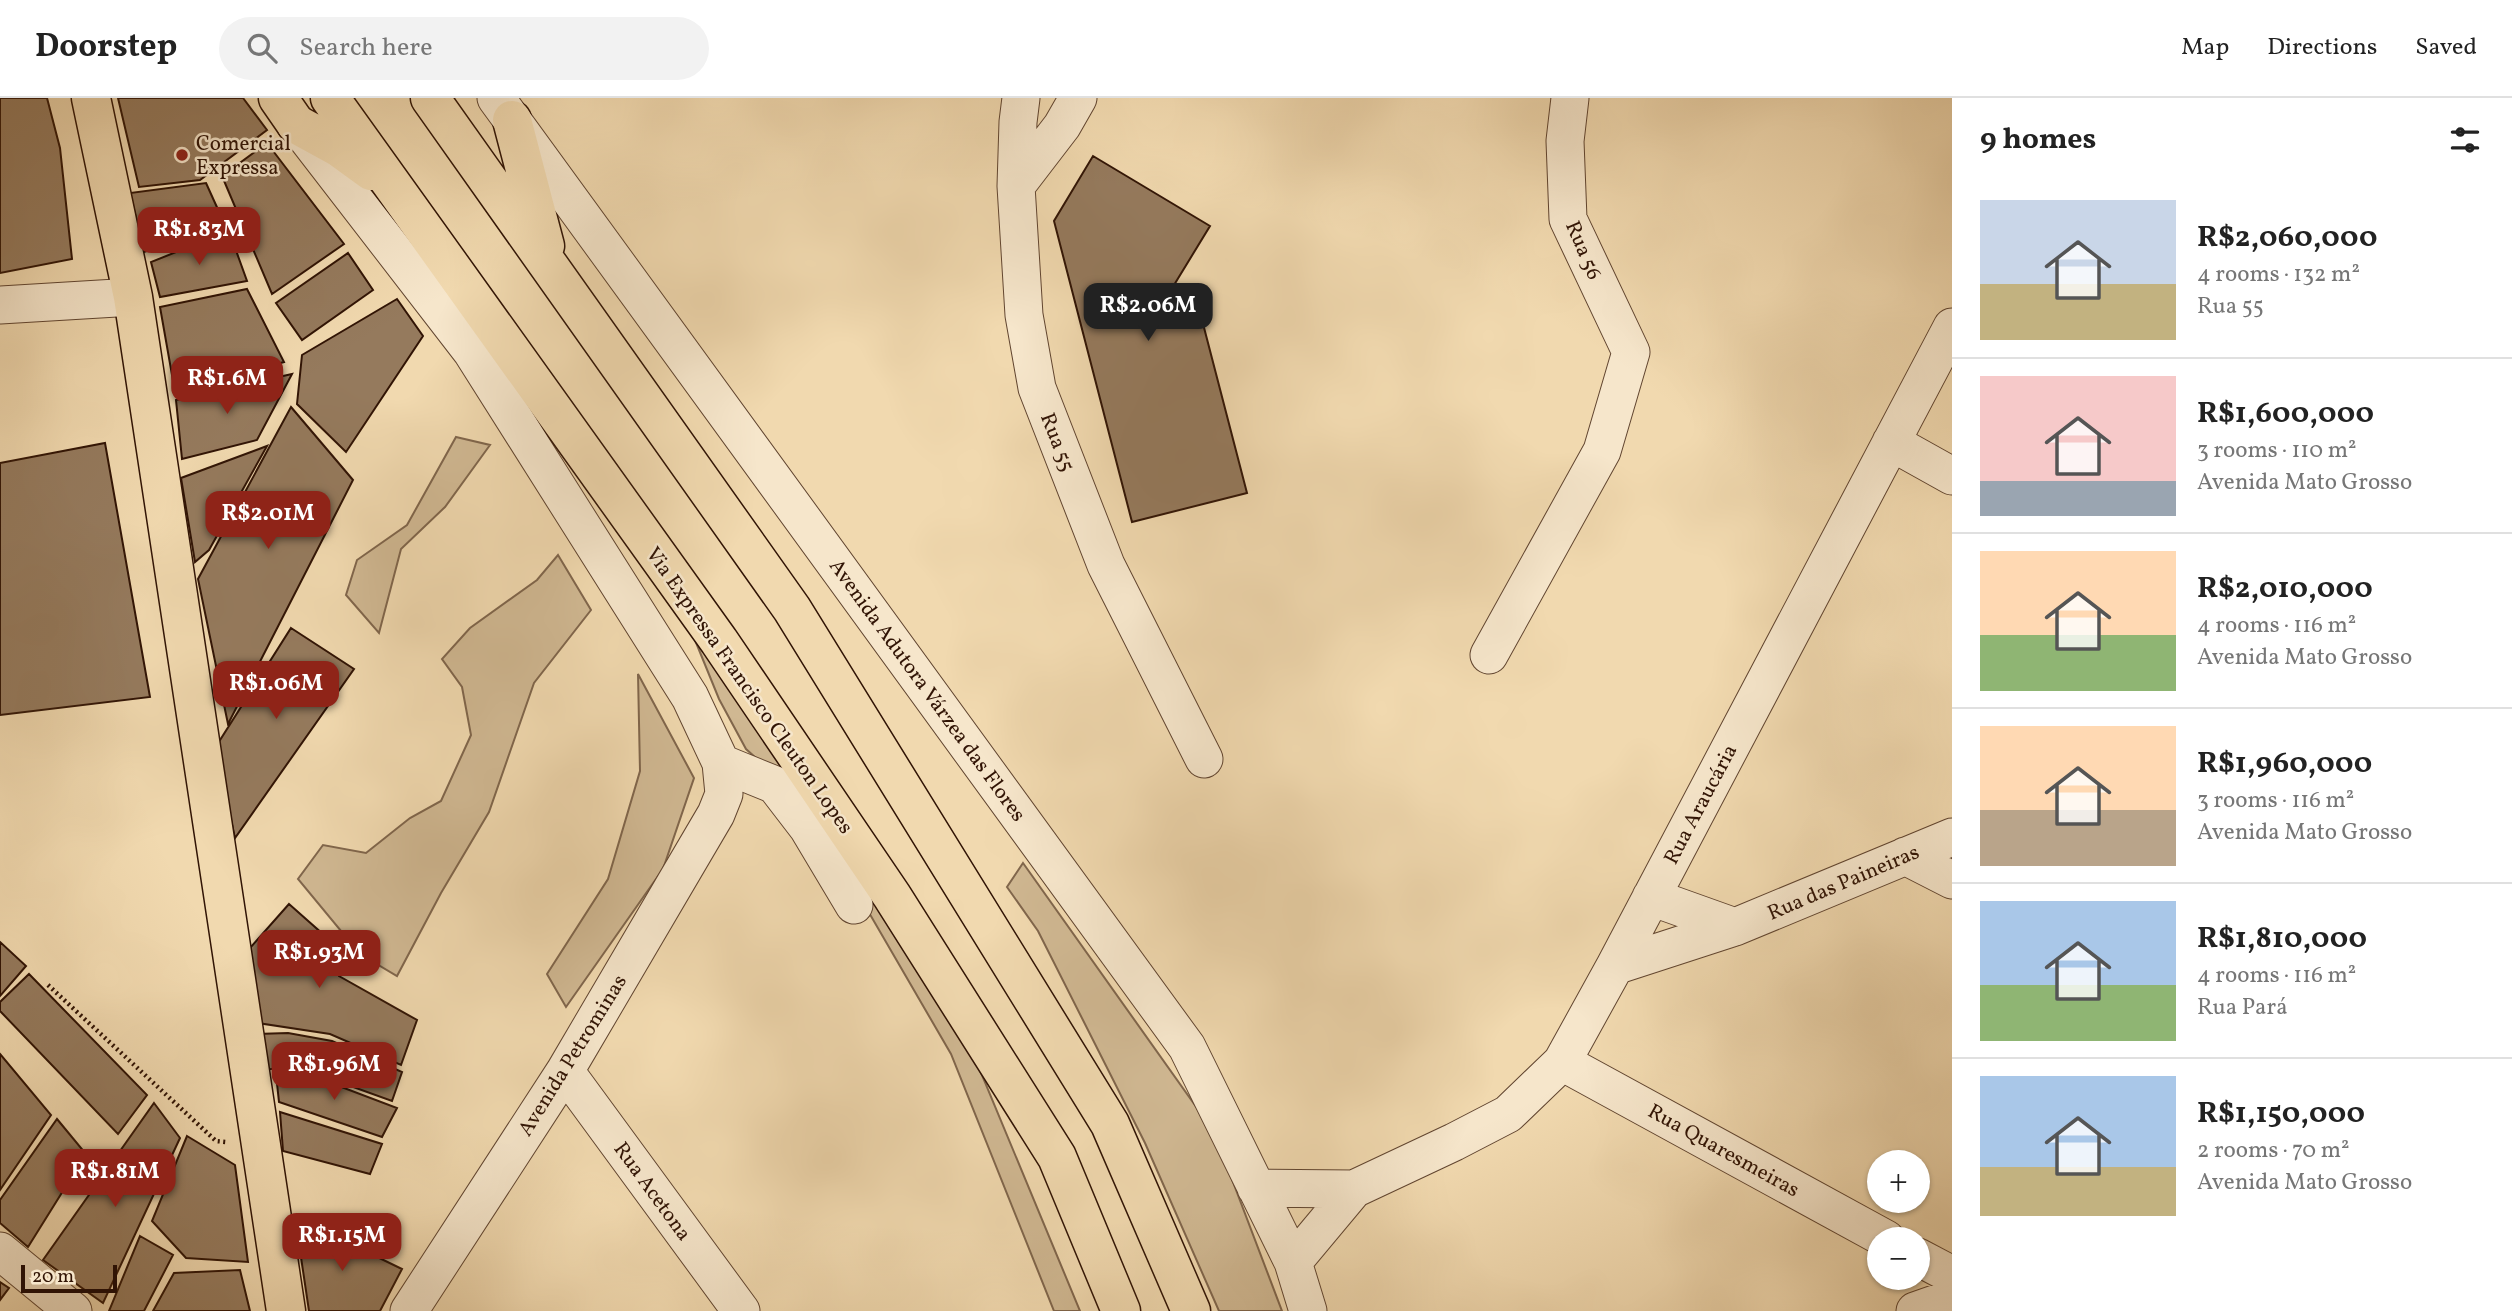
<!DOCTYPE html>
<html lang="en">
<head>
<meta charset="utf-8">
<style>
	:root { --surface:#fff; --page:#f2f2f2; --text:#222; --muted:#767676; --line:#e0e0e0; --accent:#8f2418 }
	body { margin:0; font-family:Vollkorn,serif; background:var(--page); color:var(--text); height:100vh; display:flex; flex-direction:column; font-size:26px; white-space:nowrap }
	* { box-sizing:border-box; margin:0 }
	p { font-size:23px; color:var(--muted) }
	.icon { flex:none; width:38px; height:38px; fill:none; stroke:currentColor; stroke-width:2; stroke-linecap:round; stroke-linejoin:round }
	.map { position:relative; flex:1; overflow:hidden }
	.side { display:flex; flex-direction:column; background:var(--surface); width:560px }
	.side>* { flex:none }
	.fabs { position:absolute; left:1867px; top:1052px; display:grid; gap:14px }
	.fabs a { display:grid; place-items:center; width:63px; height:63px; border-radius:50%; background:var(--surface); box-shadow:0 2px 5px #0004; font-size:35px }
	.scale { position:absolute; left:21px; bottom:18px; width:96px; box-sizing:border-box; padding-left:7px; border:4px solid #311405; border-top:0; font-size:19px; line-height:24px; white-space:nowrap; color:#311405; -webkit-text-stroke:5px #f6e6cb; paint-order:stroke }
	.price { position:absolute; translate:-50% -60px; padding:0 16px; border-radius:14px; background:var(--accent); color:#fff; font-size:23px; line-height:46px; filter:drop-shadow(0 2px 4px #0008) }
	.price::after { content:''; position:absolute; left:50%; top:42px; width:21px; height:16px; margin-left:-10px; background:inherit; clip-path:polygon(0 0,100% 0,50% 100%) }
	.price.active { background:#222; color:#fff }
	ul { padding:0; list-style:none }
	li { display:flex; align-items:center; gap:21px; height:175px; padding:0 28px }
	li+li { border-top:2px solid var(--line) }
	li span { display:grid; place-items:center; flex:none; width:196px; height:140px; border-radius:0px; color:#555 }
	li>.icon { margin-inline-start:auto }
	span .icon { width:84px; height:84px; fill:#fffc; stroke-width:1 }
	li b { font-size:30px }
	h2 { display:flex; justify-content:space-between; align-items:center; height:84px; padding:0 28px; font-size:30px }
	header { display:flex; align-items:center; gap:42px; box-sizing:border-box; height:98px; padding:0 35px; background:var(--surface); border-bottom:2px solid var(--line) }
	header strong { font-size:33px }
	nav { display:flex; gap:38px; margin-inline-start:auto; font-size:24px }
	.search { width:490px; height:63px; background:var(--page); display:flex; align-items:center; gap:18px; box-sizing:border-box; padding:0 24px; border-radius:38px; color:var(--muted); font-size:26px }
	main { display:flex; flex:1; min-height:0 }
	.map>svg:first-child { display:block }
</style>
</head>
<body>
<header>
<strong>Doorstep</strong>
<div class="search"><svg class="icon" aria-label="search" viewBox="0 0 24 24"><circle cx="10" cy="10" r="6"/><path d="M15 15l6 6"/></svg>Search here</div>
<nav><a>Map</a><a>Directions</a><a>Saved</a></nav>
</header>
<main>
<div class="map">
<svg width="1952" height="1213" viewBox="0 0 1952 1213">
	<rect width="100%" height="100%" fill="#f1d9af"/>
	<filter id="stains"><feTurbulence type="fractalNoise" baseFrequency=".00286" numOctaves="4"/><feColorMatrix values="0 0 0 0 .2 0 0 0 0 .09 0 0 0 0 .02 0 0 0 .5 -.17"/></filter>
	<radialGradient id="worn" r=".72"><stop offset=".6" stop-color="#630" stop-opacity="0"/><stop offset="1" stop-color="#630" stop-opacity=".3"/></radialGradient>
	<path fill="#d0b892" stroke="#80664c" stroke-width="2" d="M456 339 490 347 445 409 401 451 379 535 346 497 357 462 407 427Z
		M558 457 591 512 534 585 489 714 441 795 397 878 360 856 298 781 323 747 366 755 410 720 441 703 471 637 462 589 442 561 470 530 537 482Z
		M686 520 967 941 1080 1213H1054L951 956 828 744 792 692 746 651 719 601Z
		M638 576 694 680 663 771 566 909 547 876 608 781 640 673Z
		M1023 765 1214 1034 1282 1213H1219L1145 1045 1038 833 1007 789Z"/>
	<path fill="#957a5d" stroke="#311405" stroke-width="2" d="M0 0H47L60 50 72 161 0 175Z
		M118 0H243L267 32 200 82 139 89Z
		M267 45 344 146 272 196 222 78Z
		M1093 58 1210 128 1171 192 1195 195 1247 395 1132 424 1054 123Z
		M206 85 225 127 144 154 130 95Z
		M229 133 247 183 160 199 151 164Z
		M348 155 373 192 302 242 276 205Z
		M247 191 284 264 175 294 160 209Z
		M397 201 423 238 346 354 297 306 302 257Z
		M292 276 257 342 182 361 176 302Z
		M291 309 353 382 228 626 198 481Z
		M105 345 150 599 0 617V365Z
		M267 348 209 452 195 464 181 380Z
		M291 530 354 571 235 740 215 650Z
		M289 806 342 853 339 878 417 922 401 967 330 936 258 925 242 859Z
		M0 844 26 868 0 898Z
		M29 876 147 997 118 1036 0 913V904Z
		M288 935 332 943 402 974 392 1003 295 968 264 972 257 936Z
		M0 956 51 1017 0 1092Z
		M294 971 397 1010 382 1039 279 1004 276 976Z
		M154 1005 180 1040 103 1205 43 1162Z
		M280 1014 382 1046 370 1076 283 1053Z
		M57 1021 86 1056 28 1149 0 1125V1102Z
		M187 1038 235 1067 248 1164 186 1160 152 1123Z
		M295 1119 402 1171 380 1213H309Z
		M140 1138 173 1157 144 1213H109Z
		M240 1172 250 1213H153L174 1175Z
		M0 1184 9 1190 0 1202Z"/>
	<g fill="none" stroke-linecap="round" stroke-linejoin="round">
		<g stroke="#614530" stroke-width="39">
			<path id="minor" d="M496 0 1187 949 1293 1164 1308 1213
				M1021 0 1018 24 1016 88 1024 217 1037 290 1106 467 1204 661
				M296 26 472 254 690 599 721 665 724 696 716 716 565 973 409 1213
				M1016 88 1062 28 1078 0
				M0 207 133 199
				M1891 344 1952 378
				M1489 557 1602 353 1631 254 1568 121 1565 43 1570 0
				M721 665 775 687 808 730 854 807
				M1905 758 1952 782
				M1651 799 1735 829
				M1615 868 1735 829 1952 739
				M1562 964 1886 1141
				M565 973 741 1213
				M1256 1090 1354 1091
				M0 1153 73 1213
				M1918 1159 1952 1177
				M1293 1164 1354 1091 1454 1044 1508 1016 1562 964 1615 868 1952 229
				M1915 1213 1952 1200"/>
		</g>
		<g stroke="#311405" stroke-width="41">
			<path id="major" d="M91 0 133 199 286 1213
				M278 0 296 26"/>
		</g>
		<g stroke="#311405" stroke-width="41">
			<path id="highway" d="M330 0 719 543 892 798 1057 1059 1121 1213
				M430 0 792 511 1110 1026 1191 1213
				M512 22 545 148
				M296 26 338 49 371 73"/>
		</g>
		<path stroke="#311405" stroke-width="4.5" stroke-dasharray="2 3.5" stroke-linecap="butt" d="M48 887 216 1043 226 1044"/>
		<use href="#minor" stroke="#f6e6cb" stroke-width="37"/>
		<use href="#major" stroke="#f1d9af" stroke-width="38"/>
		<use href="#highway" stroke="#f1d9af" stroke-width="38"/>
	</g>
	<circle fill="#8f2418" stroke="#f6e6cb" stroke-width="2.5" cx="182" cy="57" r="7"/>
	<g text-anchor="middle" stroke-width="5" stroke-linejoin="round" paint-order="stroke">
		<g font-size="21" fill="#311405" stroke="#f6e6cb" text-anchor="start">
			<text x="196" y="52">Comercial<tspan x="196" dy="24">Expressa</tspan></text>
		</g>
		<g font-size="21" fill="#311405" stroke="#f6e6cb">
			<text transform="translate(1584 152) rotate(67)" y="7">Rua 56</text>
			<text transform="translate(1058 344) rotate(69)" y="7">Rua 55</text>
			<text transform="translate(750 592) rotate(55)" y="7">Via Expressa Francisco Cleuton Lopes</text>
			<text transform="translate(928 592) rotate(54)" y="7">Avenida Adutora Várzea das Flores</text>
			<text transform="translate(1700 706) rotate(-62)" y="7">Rua Araucária</text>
			<text transform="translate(1843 784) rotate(-23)" y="7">Rua das Paineiras</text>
			<text transform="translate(572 957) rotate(-58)" y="7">Avenida Petrominas</text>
			<text transform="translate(1724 1052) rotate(29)" y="7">Rua Quaresmeiras</text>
			<text transform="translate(653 1093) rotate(54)" y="7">Rua Acetona</text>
		</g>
	</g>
	<rect width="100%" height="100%" filter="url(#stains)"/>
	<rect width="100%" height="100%" fill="url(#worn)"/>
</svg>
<div class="fabs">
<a>+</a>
<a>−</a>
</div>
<div class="scale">20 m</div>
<b class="price" style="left:199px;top:169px">R$1.83M</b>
<b class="price active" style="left:1148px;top:245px">R$2.06M</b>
<b class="price" style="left:227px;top:318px">R$1.6M</b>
<b class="price" style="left:268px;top:453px">R$2.01M</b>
<b class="price" style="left:276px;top:623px">R$1.06M</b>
<b class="price" style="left:319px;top:892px">R$1.93M</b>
<b class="price" style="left:334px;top:1004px">R$1.96M</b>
<b class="price" style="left:115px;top:1111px">R$1.81M</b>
<b class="price" style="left:342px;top:1175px">R$1.15M</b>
</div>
<section class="side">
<h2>9 homes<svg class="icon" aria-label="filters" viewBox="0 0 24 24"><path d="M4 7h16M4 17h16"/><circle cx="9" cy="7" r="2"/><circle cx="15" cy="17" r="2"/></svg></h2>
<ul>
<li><span style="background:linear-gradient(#c9d6e8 60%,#c2b280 0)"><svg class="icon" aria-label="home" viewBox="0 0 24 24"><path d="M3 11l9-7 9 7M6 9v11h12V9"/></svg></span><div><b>R$2,060,000</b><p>4 rooms · 132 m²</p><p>Rua 55</p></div></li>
<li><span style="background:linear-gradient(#f6c9c9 75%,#9aa5b1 0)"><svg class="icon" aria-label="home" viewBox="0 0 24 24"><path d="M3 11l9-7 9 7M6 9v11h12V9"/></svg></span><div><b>R$1,600,000</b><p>3 rooms · 110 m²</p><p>Avenida Mato Grosso</p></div></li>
<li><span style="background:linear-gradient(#ffd9b3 60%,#8fb573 0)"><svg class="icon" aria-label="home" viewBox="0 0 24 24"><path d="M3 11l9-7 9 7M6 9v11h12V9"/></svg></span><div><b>R$2,010,000</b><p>4 rooms · 116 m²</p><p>Avenida Mato Grosso</p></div></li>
<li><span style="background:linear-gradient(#ffd9b3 60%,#b9a48a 0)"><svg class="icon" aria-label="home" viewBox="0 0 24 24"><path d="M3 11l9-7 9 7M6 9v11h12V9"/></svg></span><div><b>R$1,960,000</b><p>3 rooms · 116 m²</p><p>Avenida Mato Grosso</p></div></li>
<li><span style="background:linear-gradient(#a9c7e8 60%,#8fb573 0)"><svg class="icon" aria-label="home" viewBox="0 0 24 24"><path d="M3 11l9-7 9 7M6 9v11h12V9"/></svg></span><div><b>R$1,810,000</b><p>4 rooms · 116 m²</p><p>Rua Pará</p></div></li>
<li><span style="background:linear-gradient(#a9c7e8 65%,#c2b280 0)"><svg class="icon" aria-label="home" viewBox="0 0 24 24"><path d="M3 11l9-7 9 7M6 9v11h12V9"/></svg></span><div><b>R$1,150,000</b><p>2 rooms · 70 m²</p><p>Avenida Mato Grosso</p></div></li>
</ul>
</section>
</main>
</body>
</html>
